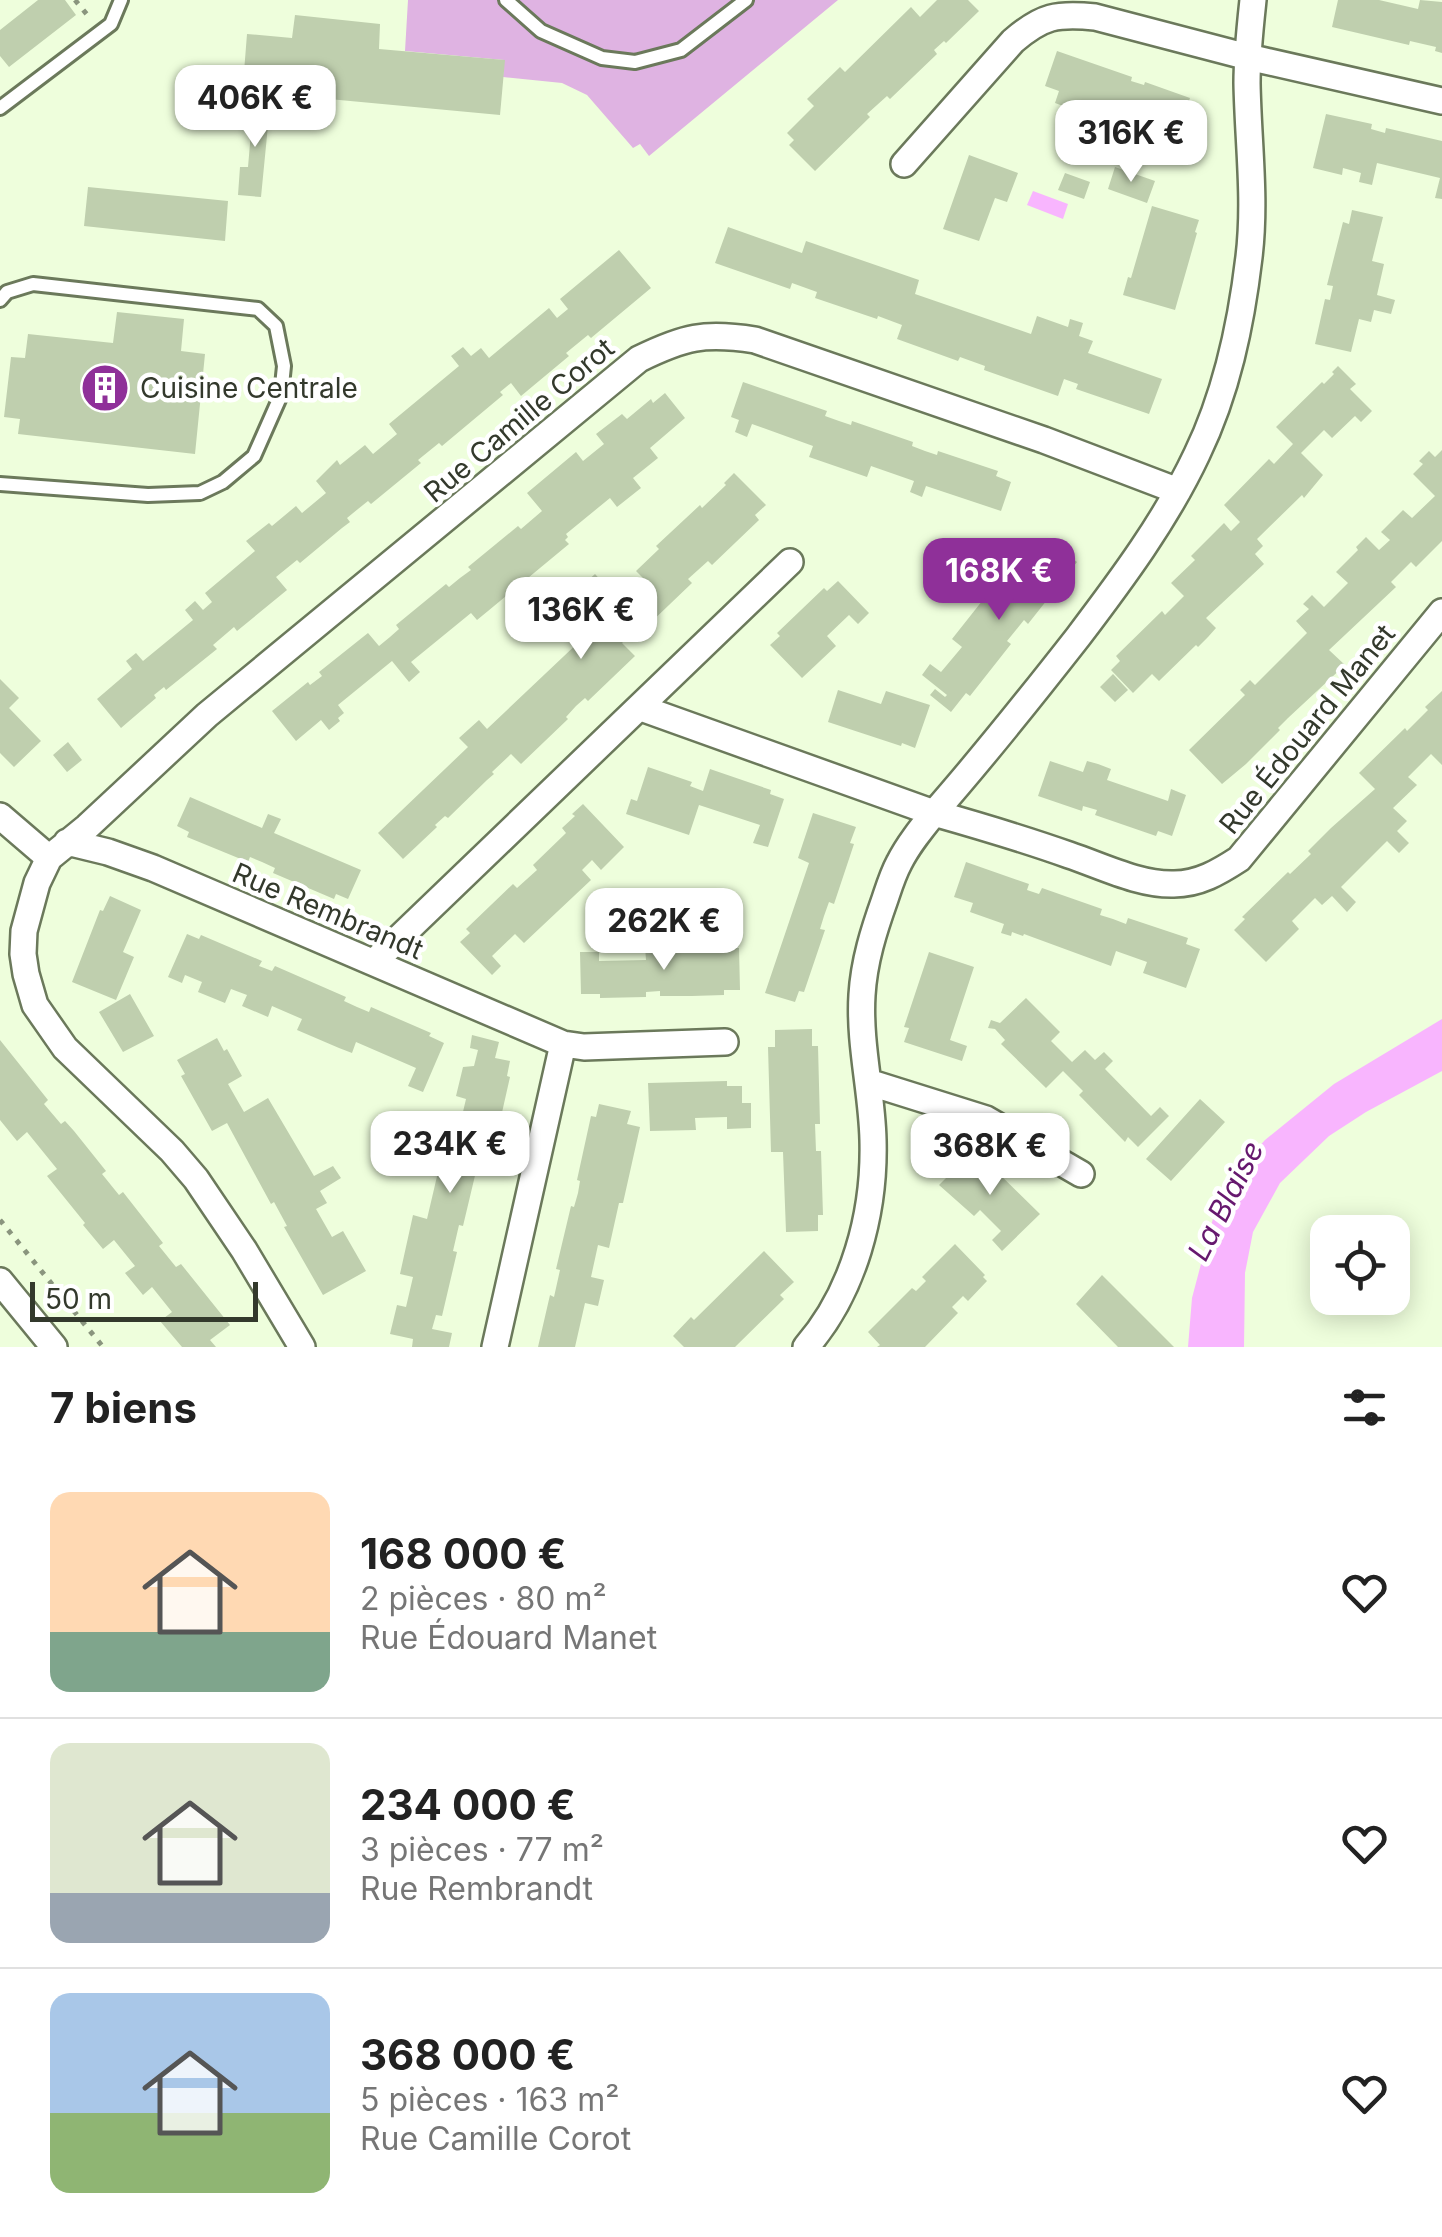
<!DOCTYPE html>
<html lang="fr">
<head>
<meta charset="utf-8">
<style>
	:root { --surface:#fff; --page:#f2f2f2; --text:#222; --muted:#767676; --line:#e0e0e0; --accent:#8f3099 }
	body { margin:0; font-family:Inter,sans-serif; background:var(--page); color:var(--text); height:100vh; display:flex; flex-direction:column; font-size:38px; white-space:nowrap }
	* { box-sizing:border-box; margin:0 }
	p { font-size:32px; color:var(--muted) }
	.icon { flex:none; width:55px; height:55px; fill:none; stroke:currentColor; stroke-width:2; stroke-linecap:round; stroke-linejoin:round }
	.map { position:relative; height:1347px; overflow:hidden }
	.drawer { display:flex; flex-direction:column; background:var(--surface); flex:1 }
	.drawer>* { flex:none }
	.controls { position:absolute; left:1310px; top:1215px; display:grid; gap:20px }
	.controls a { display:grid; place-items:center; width:100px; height:100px; border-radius:20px; background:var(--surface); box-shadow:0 5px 25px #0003; font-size:50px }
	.scale { position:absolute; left:30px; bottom:25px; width:228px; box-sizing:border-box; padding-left:10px; border:5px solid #33392c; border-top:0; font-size:28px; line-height:35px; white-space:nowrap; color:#33392c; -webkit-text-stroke:8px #fff; paint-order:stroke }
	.price { position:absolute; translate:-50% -85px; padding:0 22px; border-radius:20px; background:#fff; color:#222; font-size:32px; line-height:65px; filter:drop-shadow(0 2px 5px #0008) }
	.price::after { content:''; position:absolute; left:50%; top:60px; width:30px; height:22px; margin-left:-15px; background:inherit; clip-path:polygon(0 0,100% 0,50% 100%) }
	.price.current { background:var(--accent); color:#fff }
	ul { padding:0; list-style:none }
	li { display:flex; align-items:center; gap:30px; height:250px; padding:0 50px }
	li+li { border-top:2px solid var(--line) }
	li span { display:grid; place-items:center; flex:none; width:280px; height:200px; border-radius:20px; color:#555 }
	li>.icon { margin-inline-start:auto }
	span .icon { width:120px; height:120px; fill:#fffc; stroke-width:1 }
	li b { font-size:42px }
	h2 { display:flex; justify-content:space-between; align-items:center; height:120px; padding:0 50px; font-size:42px }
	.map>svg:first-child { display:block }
</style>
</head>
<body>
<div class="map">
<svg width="1442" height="1347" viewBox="0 0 1442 1347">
	<rect width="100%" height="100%" fill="#eefedc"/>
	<path fill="#dfb3e2" d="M408 0H838L649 156 640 144 633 148 587 95 562 83 503 77 504 60 405 51Z"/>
	<path fill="#f8b5fe" d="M1033 191 1068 204 1063 219 1027 205Z
		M1442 1019V1071L1366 1112 1329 1136 1280 1183 1253 1232 1245 1273 1244 1347H1188L1192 1298 1215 1211 1244 1163 1265 1140 1334 1084Z"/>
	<path fill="#bfcfae" d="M38 0H65L76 15 9 67 0 56V30Z
		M937 0H968L979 11 946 43 944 41 934 50 937 54 890 99 887 96 867 114 870 117 815 171 789 145 794 140 787 133 814 106 807 99 840 67 845 72 911 7 920 17Z
		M1338 0H1379L1418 9 1420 0 1442 2V53L1435 51 1436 47 1410 41 1409 45 1332 27Z
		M295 15 380 24 379 49 505 60 500 115 286 95 289 76 244 72 247 34 292 38Z
		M1057 51 1132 77 1131 81 1144 85 1145 82 1190 98 1178 133 1089 102 1085 114 1055 103 1059 91 1045 86Z
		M246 102 270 105 261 197 238 195 240 167H248L251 132H244Z
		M1326 114 1372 124 1371 129 1385 133 1386 128 1442 141V199L1435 198 1440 178 1377 163 1372 185 1359 182 1361 173 1343 168 1342 175 1313 168Z
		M969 155 1018 173 1007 202 995 198 979 241 943 229Z
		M1115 167 1155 181 1147 203 1108 189Z
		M1065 173 1090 182 1084 199 1058 190Z
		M88 187 228 201 225 241 84 226Z
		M1152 206 1199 220 1195 232 1197 233 1175 310 1123 295 1128 277 1131 278Z
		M1352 210 1383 217 1372 261 1384 264 1377 295 1395 300 1391 314 1374 310 1371 322 1359 319 1351 352 1315 344 1325 299 1330 300 1333 286 1327 285 1343 222 1349 224Z
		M728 227 802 253 806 241 919 280 915 294 1031 334 1037 316 1068 327 1070 319 1083 323 1079 336 1093 341 1088 353 1162 379 1149 414 1076 389 1078 384 1064 379 1058 396 984 370 985 366 960 357 958 361 897 339 902 325 878 316 877 319 815 298 817 292 792 283 790 289 715 263Z
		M619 250 651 288 591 338 588 335 566 353 569 356 521 396 511 383 500 392 503 395 442 446 439 443 418 460 421 463 371 504 368 501 358 509 347 518 350 522 342 528 300 563 297 560 276 577 287 590 237 631 234 627 213 645 217 649 166 690 164 687 154 695 156 698 121 728 97 699 132 669 126 661 136 653 143 661 193 620 185 610 195 601 203 610 212 602 205 593 255 551 246 541 269 523 272 526 296 506 302 513 326 493 316 481 337 460 340 465 365 445 373 454 397 434 389 424 459 366 451 356 463 347 471 356 481 348 489 358 549 308 557 318 568 309 560 299Z
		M117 312 184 319 181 351 205 354 195 454 18 434 20 419 4 417 11 357 25 358 28 334 113 343Z
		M1338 366 1356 384 1350 389 1372 411 1361 422 1355 416 1332 438 1324 430 1301 453 1323 475 1304 498 1302 495 1257 539 1263 546 1255 554 1264 564 1206 618 1216 628 1208 637 1198 647 1196 645 1159 681 1152 674 1133 693 1111 670 1120 661 1116 656 1162 611 1165 615 1184 596 1171 583 1195 560 1191 556 1224 523 1231 531 1240 522 1224 505 1269 459 1274 464 1293 444 1276 427 1322 382 1324 384 1334 374 1332 372Z
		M743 382 827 411 825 416 839 421 851 425 852 421 913 442 912 446 925 451 937 455 938 451 998 471 996 476 1011 482 1001 511 926 486 922 497 910 492 914 481 871 466 867 477 809 457 813 446 752 424 747 437 735 432 739 420 731 417Z
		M665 393 685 418 650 448 658 458 633 478 641 488 617 507 610 498 566 534 568 537 565 540 569 544 488 611 477 620 471 613 411 662 420 672 409 682 392 661 338 705 344 713 338 718 340 721 329 730 321 720 296 741 272 711 308 682 310 685 322 676 319 672 368 633 379 646 390 637 399 629 396 625 446 584 449 587 460 578 471 570 468 567 518 526 521 529 542 511 527 493 576 452 583 461 604 444 596 434 622 414 627 419 651 399 653 403Z
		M1442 450V541L1416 567 1411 562 1391 582 1396 587 1329 650 1345 665 1288 718 1278 728 1280 730 1246 764 1222 784 1189 750 1245 695 1240 690 1250 680 1255 685 1307 633 1296 621 1309 609 1303 604 1312 595 1324 607 1348 583 1336 572 1358 550 1356 547 1366 537 1379 550 1390 540 1381 532 1403 510 1412 518 1435 496 1413 474 1423 464 1419 461 1429 451 1435 457Z
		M734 473 766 505 755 515 759 520 712 565 708 561 688 579 692 583 646 627 642 623 622 643 635 656 588 701 585 698 576 706 566 717 568 719 521 764 511 754 492 772 494 774 487 780 448 818 445 816 435 825 437 827 403 859 378 833 468 747 459 738 479 720 487 729 601 621 591 611 602 600 585 583 595 574 619 600 643 578 636 571 659 549 656 546 700 505 702 508 726 485 724 483Z
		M1048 539 1077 562 1028 624 1024 620 1007 641 1011 644 970 696 966 693 951 712 930 695 935 689 945 697 947 695 922 675 930 664 941 672 962 647 952 639 1009 567 1019 575Z
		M838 581 869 613 858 624 849 615 827 636 836 646 802 678 770 645 780 636 777 633 824 588 827 591Z
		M1113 674 1128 690 1115 702 1100 687Z
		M0 679 19 698 9 708 41 741 14 767 0 753Z
		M838 690 881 704 886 691 930 705 915 748 902 743 901 746 828 722Z
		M1442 691V765L1431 754 1408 777 1417 785 1393 808 1407 821 1397 831 1409 843 1399 853 1387 841 1341 887 1356 902 1347 912 1332 896 1322 905 1315 898 1292 921 1299 929 1266 962 1234 930 1245 919 1242 917 1288 872 1290 874 1311 854 1308 851 1331 828 1375 789 1359 773 1405 728 1407 731 1428 710 1425 707Z
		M68 742 82 760 67 772 53 755Z
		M1050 761 1083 772 1087 761 1098 764 1111 769 1107 780 1168 801 1171 789 1186 795 1172 836 1158 831 1156 836 1095 815 1097 810 1083 806 1082 811 1038 796Z
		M648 767 692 782 690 786 703 791 710 769 771 790 770 794 784 799 768 847 753 843 760 825 699 805 689 835 626 814 631 799 637 801Z
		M190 797 262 828 268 814 281 819 274 833 361 870 348 899 336 894 334 899 273 873 275 868 262 862 250 857 248 862 187 837 189 832 177 826Z
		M583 804 624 847 601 870 592 860 582 870 591 880 524 943 515 934 492 956 501 966 492 975 460 942 470 933 466 929 513 884 517 888 537 870 533 865 566 833 562 828 575 816 572 814Z
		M813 813 856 827 850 843 854 844 834 904 829 902 824 916 820 929 825 930 804 992 799 991 795 1002 765 993 809 863 798 858Z
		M966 862 1029 884 1027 890 1039 894 1042 888 1102 909 1100 915 1113 919 1126 924 1128 918 1188 938 1186 944 1200 949 1186 988 1143 973 1147 962 1116 951 1111 966 1024 934 1023 936 1012 932 1011 936 1001 933 1004 924 970 912 973 903 954 897Z
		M110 896 141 910 123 952 134 957 116 1000 72 982 100 910 103 911Z
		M187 934 199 939 201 935 262 961 259 966 272 971 275 966 346 997 344 1001 357 1007 369 1012 371 1007 431 1033 429 1036 444 1043 423 1092 408 1086 416 1068 356 1042 352 1053 339 1048 297 1030 302 1019 272 1006 268 1017 242 1006 247 995 231 989 225 1003 198 992 202 982 185 975 182 983 168 977Z
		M722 944V948H739L740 990H724V995L692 996H660V991L646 992V997L600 998V994H581L580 952H599V961L646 960 645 947Z
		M929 952 974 967 950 1040 967 1046 962 1061 904 1042 909 1028 904 1027Z
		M130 994 154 1036 123 1052 99 1012Z
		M1026 998 1060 1032 1051 1041 1072 1062 1085 1050 1095 1060 1104 1052 1113 1061 1105 1069 1151 1116 1160 1107 1169 1116 1138 1147 1128 1137 1125 1142 1079 1095 1083 1091 1063 1071 1046 1088 1001 1044 1005 1040 995 1029 988 1028 991 1020 1000 1023Z
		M812 1029V1046H818L820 1124H815L816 1151H821L823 1215H818V1231L786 1232 783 1152H771L768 1047H775V1030Z
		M472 1035 499 1042 495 1058 510 1061 507 1076 510 1077 496 1139 480 1136 474 1162 478 1163 463 1226 459 1225 453 1251 457 1252 442 1316 436 1315 432 1329 452 1333 449 1347H412L413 1339 390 1334 397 1305 406 1307 413 1277 400 1274 413 1215 427 1219 442 1155 433 1153 442 1111 462 1116 466 1099 456 1096 463 1067 474 1066 478 1050 470 1048Z
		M217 1038 224 1051 227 1049 242 1076 228 1084 244 1112 268 1098 314 1176 333 1166 341 1178 320 1191 327 1203 316 1209 332 1237 343 1231 366 1271 323 1295 284 1227 287 1226 274 1202 271 1204 227 1123 212 1131 181 1076 185 1074 177 1060Z
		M0 1040 48 1100 44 1104 61 1124 65 1121 74 1131 106 1171 102 1174 119 1195 123 1192 163 1243 159 1246 176 1267 181 1264 230 1325 210 1340 216 1347H182L160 1321 172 1312 152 1287 143 1295 125 1273 135 1266 114 1240 103 1249 83 1225 85 1223 47 1176 57 1169 27 1132 17 1141 0 1120Z
		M727 1081V1086H742V1103H751V1128L727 1129V1117L695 1118 696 1130 650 1131 648 1083Z
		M1200 1099 1225 1122 1171 1181 1146 1159Z
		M599 1104 631 1111 627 1124 640 1127 623 1203H619L609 1248 598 1245 591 1277 604 1280 598 1306 585 1303 575 1347H538L550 1295 554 1297 560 1270 556 1269 571 1206 574 1207 578 1193 580 1181 577 1180 591 1116 596 1117Z
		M972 1152 982 1163 985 1160 1040 1214 1002 1251 992 1240 1001 1231 980 1210 974 1216 939 1185Z
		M955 1244 985 1275 983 1277 987 1281 968 1301 963 1296 952 1307 958 1313 925 1347H877L880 1345 868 1332 912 1288 916 1291 926 1281 922 1277Z
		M764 1251 794 1282 780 1295 784 1299 735 1347H684L673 1336 691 1317 694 1320Z
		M1102 1275 1174 1347H1118L1076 1304Z"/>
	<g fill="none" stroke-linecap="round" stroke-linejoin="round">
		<g stroke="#6b795b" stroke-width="18">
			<path id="service" d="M506 0 541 31 602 58 635 62 681 50 746 0
				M0 108 111 24 121 0
				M0 300 7 292 33 284 258 309 276 326 284 366 281 395 254 456 223 482 200 493 148 495 0 484"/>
		</g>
		<g stroke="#6b795b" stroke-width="30">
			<path id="minor" d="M1253 0C1250 28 1247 55 1247 83 1248 141 1256 199 1249 257 1241 325 1227 392 1197 454 1166 520 1122 579 1078 637 1031 697 984 756 934 813 980 826 1024 839 1069 855 1102 866 1139 885 1174 884 1199 884 1219 872 1239 859L1442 612
				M904 164 1013 41C1042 16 1057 13 1095 17L1248 57 1442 101
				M641 708 934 813C921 829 908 845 899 863 893 874 889 887 885 899 874 930 864 961 862 995 859 1044 872 1092 873 1140 875 1213 854 1292 806 1347
				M0 816 49 858
				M67 842 108 852 153 868 563 1044 584 1047 725 1042
				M374 962 790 562
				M868 1082 986 1119 1081 1174
				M0 1281 54 1347
				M302 1347 244 1250 196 1179 172 1151 65 1048 35 1005 26 974 23 954 24 931 37 883 49 858 87 827 207 715 639 359C684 337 704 332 755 340L1044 440 1178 491
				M495 1347 563 1044"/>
		</g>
		<path stroke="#8a957e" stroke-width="5" stroke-dasharray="5 8" stroke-linecap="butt" d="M75 0 89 17
			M0 1220 103 1347"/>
		<use href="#service" stroke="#fff" stroke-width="12"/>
		<use href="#minor" stroke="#fff" stroke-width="25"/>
	</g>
	<defs>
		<g id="building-disc" transform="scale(2.5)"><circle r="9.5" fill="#8f3099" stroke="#fff"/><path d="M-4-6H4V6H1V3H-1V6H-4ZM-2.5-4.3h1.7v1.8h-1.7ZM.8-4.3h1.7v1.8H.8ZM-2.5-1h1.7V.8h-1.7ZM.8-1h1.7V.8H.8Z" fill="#fff"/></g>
	</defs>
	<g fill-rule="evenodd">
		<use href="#building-disc" x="105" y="388"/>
	</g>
	<g text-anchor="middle" stroke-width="9" stroke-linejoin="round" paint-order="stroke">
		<g font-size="28" fill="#33392c" stroke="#fff" text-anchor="start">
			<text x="140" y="398">Cuisine Centrale</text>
		</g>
		<g font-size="28" fill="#33392c" stroke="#fff">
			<text transform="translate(519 420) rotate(-40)" y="10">Rue Camille Corot</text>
			<text transform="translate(1307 729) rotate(-51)" y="10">Rue Édouard Manet</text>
			<text transform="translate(328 911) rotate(23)" y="10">Rue Rembrandt</text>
		</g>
		<g font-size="30" font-style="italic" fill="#66186e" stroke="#fff">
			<text transform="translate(1226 1201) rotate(-63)" y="10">La Blaise</text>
		</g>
	</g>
</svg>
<div class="controls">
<a><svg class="icon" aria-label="locate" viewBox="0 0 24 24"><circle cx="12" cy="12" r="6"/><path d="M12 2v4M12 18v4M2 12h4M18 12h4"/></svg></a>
</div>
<div class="scale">50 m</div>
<b class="price" style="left:255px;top:150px">406K €</b>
<b class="price" style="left:1131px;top:185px">316K €</b>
<b class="price current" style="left:999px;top:623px">168K €</b>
<b class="price" style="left:581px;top:662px">136K €</b>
<b class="price" style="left:664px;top:973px">262K €</b>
<b class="price" style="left:450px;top:1196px">234K €</b>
<b class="price" style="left:990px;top:1198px">368K €</b>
</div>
<section class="drawer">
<h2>7 biens<svg class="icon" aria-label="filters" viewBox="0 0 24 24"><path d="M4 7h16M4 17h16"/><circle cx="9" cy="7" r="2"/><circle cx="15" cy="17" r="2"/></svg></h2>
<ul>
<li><span style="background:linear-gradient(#ffd9b3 70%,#7fa58c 0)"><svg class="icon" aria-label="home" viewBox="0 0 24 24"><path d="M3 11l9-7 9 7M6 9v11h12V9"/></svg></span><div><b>168 000 €</b><p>2 pièces · 80 m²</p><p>Rue Édouard Manet</p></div><svg class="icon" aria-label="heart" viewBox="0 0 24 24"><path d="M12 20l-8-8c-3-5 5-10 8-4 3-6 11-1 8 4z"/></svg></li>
<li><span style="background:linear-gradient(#dfe7d0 75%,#9aa5b1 0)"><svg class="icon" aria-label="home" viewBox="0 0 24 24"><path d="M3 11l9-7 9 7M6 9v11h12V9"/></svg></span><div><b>234 000 €</b><p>3 pièces · 77 m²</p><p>Rue Rembrandt</p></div><svg class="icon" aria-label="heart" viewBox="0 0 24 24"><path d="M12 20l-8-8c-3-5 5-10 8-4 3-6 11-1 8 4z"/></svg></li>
<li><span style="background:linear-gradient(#a9c7e8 60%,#8fb573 0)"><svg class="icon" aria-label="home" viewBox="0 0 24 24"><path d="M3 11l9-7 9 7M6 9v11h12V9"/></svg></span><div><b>368 000 €</b><p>5 pièces · 163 m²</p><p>Rue Camille Corot</p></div><svg class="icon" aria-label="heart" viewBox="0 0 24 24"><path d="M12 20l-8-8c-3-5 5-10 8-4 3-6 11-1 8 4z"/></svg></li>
</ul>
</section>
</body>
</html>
